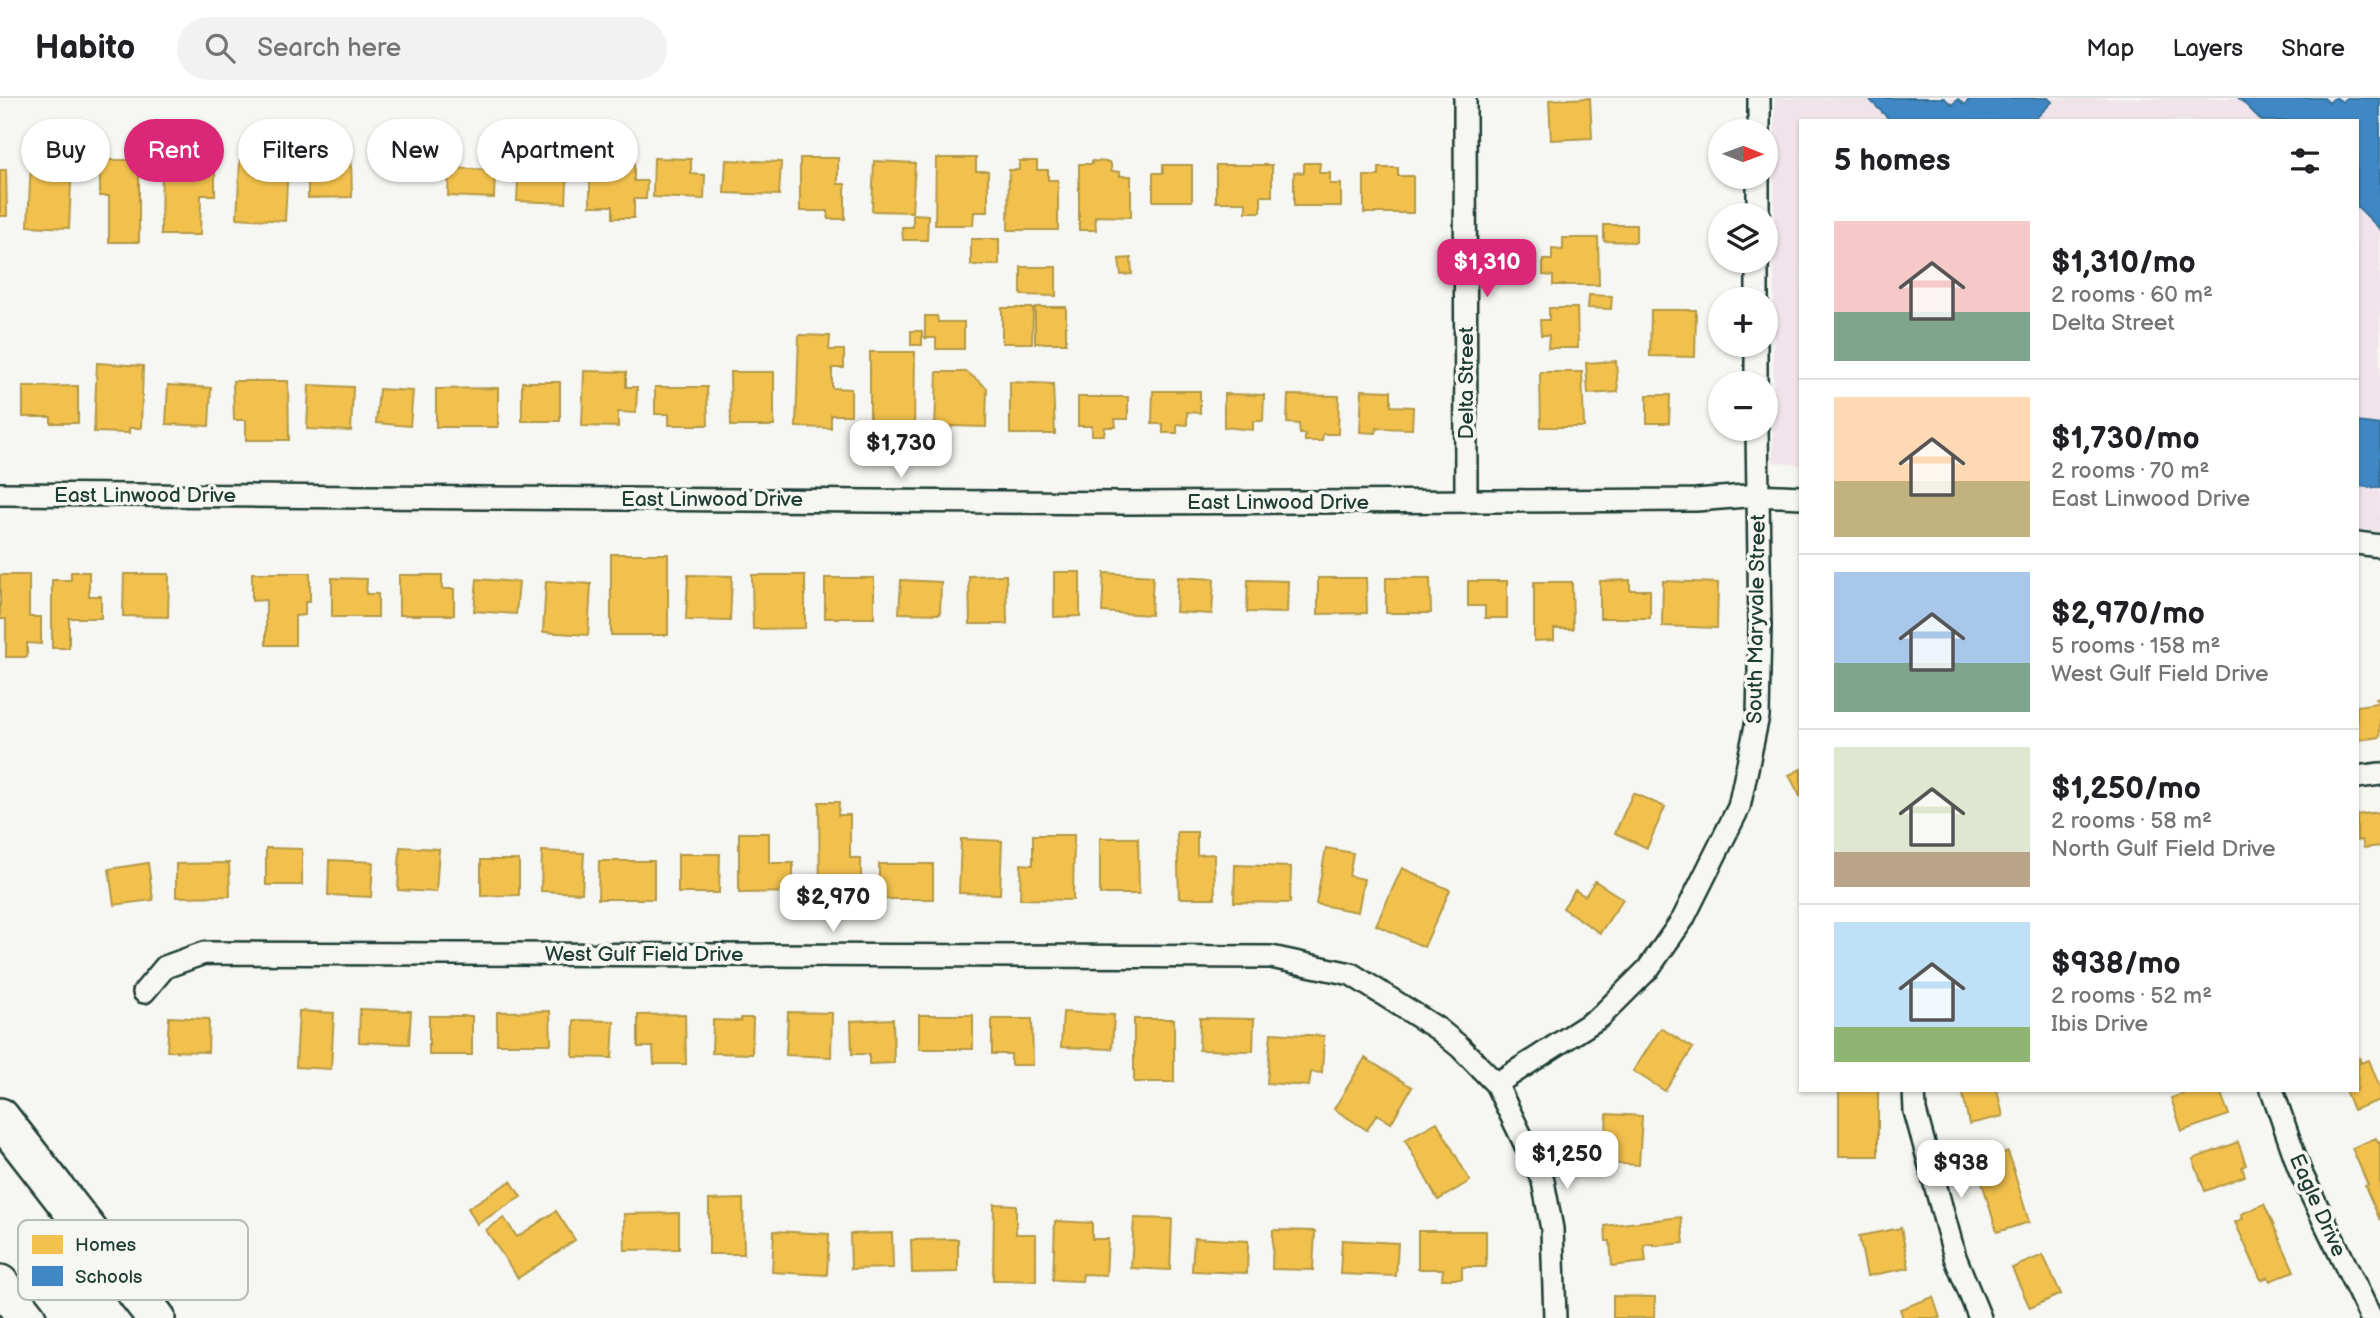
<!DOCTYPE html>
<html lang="en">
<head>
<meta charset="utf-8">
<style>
	:root { --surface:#fff; --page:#f2f2f2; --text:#202124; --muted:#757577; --line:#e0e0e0; --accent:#db2777 }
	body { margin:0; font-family:"Balsamiq Sans",sans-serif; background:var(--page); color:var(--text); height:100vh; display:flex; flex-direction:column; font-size:26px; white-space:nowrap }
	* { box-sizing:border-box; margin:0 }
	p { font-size:23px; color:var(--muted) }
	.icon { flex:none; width:38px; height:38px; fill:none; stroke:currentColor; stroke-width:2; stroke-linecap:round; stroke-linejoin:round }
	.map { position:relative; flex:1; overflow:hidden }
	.sheet { position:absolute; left:1799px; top:21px; width:560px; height:973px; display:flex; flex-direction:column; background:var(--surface); border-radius:0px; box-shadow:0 2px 5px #0004 }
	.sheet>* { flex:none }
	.hud { position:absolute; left:21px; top:21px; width:665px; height:63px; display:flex; gap:14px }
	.needle { width:46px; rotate:91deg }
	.fabs { position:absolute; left:1708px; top:21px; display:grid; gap:14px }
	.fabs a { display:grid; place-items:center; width:70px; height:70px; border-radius:50%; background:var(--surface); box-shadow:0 2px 5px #0004; font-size:35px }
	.price { position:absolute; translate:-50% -60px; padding:0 16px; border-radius:14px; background:#fff; color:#222; font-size:23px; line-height:46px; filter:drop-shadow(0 2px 4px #0008) }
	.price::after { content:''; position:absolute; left:50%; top:42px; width:21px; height:16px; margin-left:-10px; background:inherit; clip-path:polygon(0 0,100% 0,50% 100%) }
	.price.on { background:var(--accent); color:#fff }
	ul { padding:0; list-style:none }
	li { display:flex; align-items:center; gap:21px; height:175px; padding:0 35px }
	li+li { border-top:2px solid var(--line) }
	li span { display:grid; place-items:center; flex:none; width:196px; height:140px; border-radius:0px; color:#555 }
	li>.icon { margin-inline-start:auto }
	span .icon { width:84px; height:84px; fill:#fffc; stroke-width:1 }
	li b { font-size:30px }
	h2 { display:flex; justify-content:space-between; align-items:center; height:84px; padding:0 35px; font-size:30px }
	.chip { padding:0 24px; border-radius:32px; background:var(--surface); box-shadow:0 2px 5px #0004; font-size:24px; line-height:63px }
	.chip.on { background:var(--accent); color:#fff }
	header { display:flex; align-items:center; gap:42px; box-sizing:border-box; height:98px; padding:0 35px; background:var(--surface); border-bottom:2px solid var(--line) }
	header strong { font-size:33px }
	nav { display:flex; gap:38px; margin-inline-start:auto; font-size:24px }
	.search { width:490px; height:63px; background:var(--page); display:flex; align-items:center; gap:18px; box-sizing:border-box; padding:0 24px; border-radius:38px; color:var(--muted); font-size:26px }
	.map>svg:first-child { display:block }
</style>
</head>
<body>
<header>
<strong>Habito</strong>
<div class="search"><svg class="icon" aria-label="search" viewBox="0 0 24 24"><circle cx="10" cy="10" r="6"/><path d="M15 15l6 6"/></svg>Search here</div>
<nav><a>Map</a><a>Layers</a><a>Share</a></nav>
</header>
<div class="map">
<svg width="2380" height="1220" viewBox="0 0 2380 1220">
	<rect width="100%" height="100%" fill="#f6f6f2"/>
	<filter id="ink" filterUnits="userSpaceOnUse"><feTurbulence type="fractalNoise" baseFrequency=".0143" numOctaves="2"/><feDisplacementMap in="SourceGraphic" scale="14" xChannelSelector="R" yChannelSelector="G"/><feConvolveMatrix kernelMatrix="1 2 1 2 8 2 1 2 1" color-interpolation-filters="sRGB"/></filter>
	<g filter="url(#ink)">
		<path fill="#f0e3ea" d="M1775 0H2380V434L2357 431V23H1801V367L1773 364Z"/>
		<path fill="#f2c14e" stroke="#b39946" stroke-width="2" d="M1590 0 1592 40 1551 42 1549 2Z
			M162 58H195V65L215 66V97H201L200 137H161Z
			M308 59H351L352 99 308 100Z
			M654 60 691 61V76L705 77 704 101 653 99Z
			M800 60H838V86H845V121H828V113H800Z
			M936 60H976V73H988V114H974L973 127H935Z
			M31 62 72 63 69 130 28 128Z
			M100 62H139V144H109V98H100Z
			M240 62 288 65 285 123 237 120Z
			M634 62V83H647L646 101H634V120H613V108H590V63Z
			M726 62 781 64 779 97 724 95Z
			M519 63 568 65 566 105 517 103Z
			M874 63 915 65 912 114 872 113Z
			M1019 63H1037V72H1048V82H1058V132H1008L1009 72H1019Z
			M1092 63 1109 64 1111 66V73L1120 74V78H1131V119L1095 118 1096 132H1079V66H1092Z
			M1304 65H1320L1319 75H1330V86H1341V108H1294V74L1304 75Z
			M1163 67H1192V103H1153V75H1163Z
			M1216 67H1272V98H1261V114H1246V104H1216Z
			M449 70 495 72 494 100 448 98Z
			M1379 70H1398V78H1413V115H1364V78H1379Z
			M0 72H6L7 118H0Z
			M913 116 928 117 927 142H903L902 129H913Z
			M1604 127H1636V144L1604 143Z
			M1563 140H1598L1599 187H1553V178L1543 177V162H1552V151L1563 152Z
			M971 141H999V167H971Z
			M1131 160 1132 176 1121 177 1119 161Z
			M1021 169H1056V198L1021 197Z
			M1589 197 1612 198 1611 211 1588 210Z
			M1035 209H1066V245H1035Z
			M1002 210H1033L1032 245H1002Z
			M1549 210H1577L1578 250H1548L1549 237H1541L1540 222H1549Z
			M1651 212H1696L1695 259 1650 258Z
			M925 218H937L938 224H964V251H936V240H925Z
			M911 233H922V247H911Z
			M799 237 830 238 829 252H844V270H832V290L851 291V317H831V330L796 329Z
			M870 254H915L914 330H870Z
			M1616 263 1618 294 1588 296 1586 265Z
			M97 265 143 268 141 330H129V335L94 334Z
			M584 273 626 274V289H637L636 315 618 314V329L582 328Z
			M730 274H774V328H731Z
			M937 274H967L987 290 986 329 951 328V332H935Z
			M1540 274H1582L1584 329H1541Z
			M233 283H288L289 342H246V322H234Z
			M522 284H560V323H522Z
			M1010 284 1053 286 1055 336H1010Z
			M168 287 211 290 209 328 166 326Z
			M309 287 353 289 351 333 307 331Z
			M78 288V325H51V319H23V289Z
			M655 289H707L708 327H669V316H655Z
			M498 290V329H436V291Z
			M379 291 413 293 410 328 376 325Z
			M1362 292 1391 293V308L1413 309 1412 331 1377 330 1376 335 1360 334Z
			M1153 293H1200V315L1187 314V327L1177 326V335H1163V326H1152Z
			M1224 296 1264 297 1263 323H1253V332L1224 329Z
			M1288 297 1339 298 1338 336H1323L1322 343H1305V336H1300L1299 326 1287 325Z
			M1647 297H1670L1669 325H1647Z
			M1078 299H1128V321H1115L1116 329H1105L1104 337H1092V328H1078Z
			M611 456H668V537H611Z
			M71 474H89V498H101V520H69V550H52V482H71Z
			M1054 474H1080V518L1054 519Z
			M252 475H310V504H305V517L295 518V547H266V502L252 503Z
			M1104 475 1153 478 1151 517 1102 514Z
			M124 476H169L168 519 123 518Z
			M0 477H29V519H41V546L27 545V559H6V521H0Z
			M399 477H442V491H454V517H399Z
			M688 477 732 478 730 523 686 522Z
			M752 477H805V530L753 531Z
			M1006 477 1007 526H970L969 478Z
			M1178 479 1214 481 1212 516 1176 514Z
			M332 480 367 481 366 496H378V519H332Z
			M825 480H874V520H825Z
			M1318 480H1366L1367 515 1318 516Z
			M1386 480H1430L1431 515H1386Z
			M477 481 519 484 516 516 474 513Z
			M901 482 941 484 940 516 899 515Z
			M1248 482 1288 483 1287 515 1247 514Z
			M1630 482V492H1650V520H1600V483Z
			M546 483 591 486 588 537 543 534Z
			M1468 483H1507V520H1485V508H1468Z
			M1663 483 1718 485 1717 530 1662 528Z
			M1534 484H1572L1573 531H1554V542L1534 543Z
			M2380 599V639L2357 642V608L2377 605 2376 600Z
			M1801 671V700L1789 677Z
			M1633 695 1665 709 1647 750 1615 735Z
			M819 704H839L838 717H850V760H861V795H820Z
			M2380 714V748L2364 750 2362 742 2357 743V717Z
			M1177 734H1197V757L1214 756 1215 800H1179Z
			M739 735H769V765H793V794L739 795Z
			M1033 737H1074L1073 802 1020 801 1021 766 1033 767Z
			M1100 740H1138L1139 796H1100Z
			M961 741 1002 743 1000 796 959 795Z
			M400 749 439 751 436 794 398 792Z
			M266 750 302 751V787H266Z
			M1326 750 1353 755 1349 778 1364 781 1358 814 1316 806Z
			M542 753 584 755 582 795 541 793Z
			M678 756H720L719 795H678Z
			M329 762 373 764 371 799 328 797Z
			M481 762H519V797L481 798Z
			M599 763H654V801H598Z
			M148 765 153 802 114 807 109 771Z
			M229 765 230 798 176 799V766Z
			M879 766H933V801H879Z
			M1235 767 1291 769 1290 805 1234 804Z
			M1402 770 1450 792 1424 849 1376 827Z
			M1595 783 1623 801 1600 835 1563 810 1575 792 1585 798Z
			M360 911 411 913 409 946 359 944Z
			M299 913 334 915 331 971 296 969Z
			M550 913 551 946H497V914Z
			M788 914 832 915 831 959 786 957Z
			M1063 914 1114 917 1112 951 1061 949Z
			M685 916 686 966H654L653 949H638V917Z
			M919 917H973V951H919Z
			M429 918H472V957H429Z
			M169 919 209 921 208 954 167 953Z
			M741 920H753L752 956 712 955 713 922 741 923Z
			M1200 920 1254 921 1253 953 1199 952Z
			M893 921 894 965 869 966V956H852L851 923Z
			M992 921H1032L1033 967H1011V956H992Z
			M1134 921H1174V984H1134Z
			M574 922 614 923 612 960 573 959Z
			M1661 930 1693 950 1665 993 1633 973Z
			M1271 935 1324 938 1322 975 1311 974 1309 988 1267 985Z
			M2359 959 2361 965 2369 962 2380 990V1002L2353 1012 2345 992H2357Z
			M1365 960 1412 989 1391 1025 1377 1016 1367 1032 1334 1011Z
			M1839 992H1878V1058H1839Z
			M1962 992H1997L2003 1018 1969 1026Z
			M2194 992H2214L2215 995 2220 993 2229 1017 2182 1033 2171 1000Z
			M1607 1016 1642 1018 1639 1067 1604 1065Z
			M1437 1024 1470 1083 1438 1102 1405 1042Z
			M2376 1040 2378 1045 2380 1044V1122L2365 1088 2368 1087 2352 1050Z
			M2238 1044 2246 1067 2242 1069 2245 1078 2205 1093 2193 1061Z
			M2008 1054 2029 1124 1997 1134 1976 1064Z
			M511 1083 521 1099 477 1126 468 1110Z
			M743 1101 744 1156H709V1102Z
			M994 1106 1016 1107V1136H1036V1183L993 1182Z
			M2264 1106 2294 1173 2270 1183 2268 1179 2261 1182 2235 1124 2243 1121 2241 1116Z
			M556 1113 575 1142 518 1180 486 1132 504 1120 517 1139Z
			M679 1115V1151L625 1152 624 1116Z
			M1681 1119 1684 1145 1653 1148V1146L1644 1147 1646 1164 1612 1168 1610 1143H1606L1605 1128Z
			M1134 1120 1172 1121 1170 1172 1131 1170Z
			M1055 1123 1092 1125V1141H1108L1106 1177 1083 1176 1082 1183 1053 1182Z
			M1901 1130 1909 1170 1867 1178 1859 1138Z
			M1273 1132 1315 1133 1313 1172 1272 1171Z
			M774 1133 829 1136 827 1177 772 1174Z
			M1418 1133H1486V1169H1462V1181H1442L1443 1171H1418Z
			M892 1135 893 1170 851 1171 850 1136Z
			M1194 1140 1248 1143 1247 1175 1192 1173Z
			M958 1141V1174L912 1175 911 1142Z
			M1342 1142 1398 1145 1396 1178 1340 1176Z
			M2043 1157 2061 1196 2030 1210 2012 1170Z
			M1613 1198 1655 1199 1654 1220H1613Z
			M1933 1199 1940 1220H1903L1900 1211Z"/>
		<path fill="#3f88c5" stroke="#35729a" stroke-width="2" d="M1868 0H1944L1952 7 1958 1 1964 7 1971 0H2048L2052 4 2033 23H1891Z
			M2239 0H2324L2329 5 2334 0H2337L2342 4 2346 0H2380V131L2357 108V23H2262Z
			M2357 324 2380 327V390L2357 388Z"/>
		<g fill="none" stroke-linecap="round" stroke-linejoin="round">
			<g stroke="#1f3d34" stroke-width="26">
				<path id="minor" d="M1465 0 1466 403
					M1759 33V0
					M1758 117V79
					M1757 201V163
					M1756 285V247
					M0 396 1125 405 1696 402 1758 397 1801 399
					M2357 445 2380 448
					M2357 679 2380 676
					M144 894 165 869 204 855 1271 859 1351 876 1438 931 1460 949 1496 986 1543 1083 1552 1131 1555 1220
					M1496 986 1600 919 1648 871 1683 821 1739 709 1758 618 1760 528 1757 331
					M1914 992 1915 1013 1955 1159 1980 1220
					M2272 992 2300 1073 2371 1220"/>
			</g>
			<g stroke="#1f3d34" stroke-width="42">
				<path id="motorway" d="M0 1019 156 1220
					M0 1186 27 1220"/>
			</g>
			<use href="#minor" stroke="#f6f6f2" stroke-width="21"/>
			<use href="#motorway" stroke="#f6f6f2" stroke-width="37"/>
		</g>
	</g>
	<g text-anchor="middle" stroke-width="7" stroke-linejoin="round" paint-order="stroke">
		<g font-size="21" fill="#1f3d34" stroke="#f6f6f2">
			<text transform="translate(1466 285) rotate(-90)" y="7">Delta Street</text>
			<text x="145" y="404">East Linwood Drive</text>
			<text x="712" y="408">East Linwood Drive</text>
			<text x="1278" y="411">East Linwood Drive</text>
			<text transform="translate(1756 521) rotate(-89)" y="7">South Maryvale Street</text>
			<text x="644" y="863">West Gulf Field Drive</text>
			<text transform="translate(2318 1107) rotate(66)" y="7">Eagle Drive</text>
		</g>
	</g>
	<rect x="18" y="1122" width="230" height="80" rx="10" fill="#f6f6f2" stroke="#b6beb9" stroke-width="2"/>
	<rect x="32" y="1137" width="31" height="19" fill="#f2c14e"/>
	<rect x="32" y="1168" width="31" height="20" fill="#3f88c5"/>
	<g font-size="19" fill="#1f3d34">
		<text x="75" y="1153">Homes</text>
		<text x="75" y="1185">Schools</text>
	</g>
</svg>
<div class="fabs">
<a><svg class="needle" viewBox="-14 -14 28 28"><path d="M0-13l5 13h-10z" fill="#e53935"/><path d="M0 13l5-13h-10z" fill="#757577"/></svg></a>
<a><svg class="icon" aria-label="layers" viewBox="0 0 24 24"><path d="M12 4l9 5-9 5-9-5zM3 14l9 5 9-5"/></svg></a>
<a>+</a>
<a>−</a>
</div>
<b class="price on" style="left:1487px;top:201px">$1,310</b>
<b class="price" style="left:901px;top:382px">$1,730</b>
<b class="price" style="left:833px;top:836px">$2,970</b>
<b class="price" style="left:1567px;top:1093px">$1,250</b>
<b class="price" style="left:1961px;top:1102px">$938</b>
<div class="hud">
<a class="chip">Buy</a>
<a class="chip on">Rent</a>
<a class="chip">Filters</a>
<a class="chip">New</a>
<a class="chip">Apartment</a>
</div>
<section class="sheet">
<h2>5 homes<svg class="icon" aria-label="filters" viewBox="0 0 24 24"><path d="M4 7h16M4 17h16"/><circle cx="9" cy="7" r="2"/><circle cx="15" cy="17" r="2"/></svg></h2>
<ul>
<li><span style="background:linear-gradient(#f6c9c9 65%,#7fa58c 0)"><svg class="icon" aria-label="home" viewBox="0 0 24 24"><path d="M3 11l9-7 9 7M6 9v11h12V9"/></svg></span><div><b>$1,310/mo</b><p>2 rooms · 60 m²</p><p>Delta Street</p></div></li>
<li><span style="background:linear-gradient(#ffd9b3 60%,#c2b280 0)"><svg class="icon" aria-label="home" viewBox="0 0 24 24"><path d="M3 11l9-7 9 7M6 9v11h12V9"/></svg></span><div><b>$1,730/mo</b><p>2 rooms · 70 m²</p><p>East Linwood Drive</p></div></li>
<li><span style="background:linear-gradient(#a9c7e8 65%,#7fa58c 0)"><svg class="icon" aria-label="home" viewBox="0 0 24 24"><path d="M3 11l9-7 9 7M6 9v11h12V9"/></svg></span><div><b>$2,970/mo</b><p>5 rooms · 158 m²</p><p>West Gulf Field Drive</p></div></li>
<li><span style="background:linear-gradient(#dfe7d0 75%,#b9a48a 0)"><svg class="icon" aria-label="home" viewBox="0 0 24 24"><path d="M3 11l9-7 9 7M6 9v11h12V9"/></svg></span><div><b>$1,250/mo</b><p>2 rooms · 58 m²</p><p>North Gulf Field Drive</p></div></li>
<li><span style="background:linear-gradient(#bfe0f5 75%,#8fb573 0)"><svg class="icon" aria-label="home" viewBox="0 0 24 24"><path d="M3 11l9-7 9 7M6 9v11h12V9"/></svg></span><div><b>$938/mo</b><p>2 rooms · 52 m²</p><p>Ibis Drive</p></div></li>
</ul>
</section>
</div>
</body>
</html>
